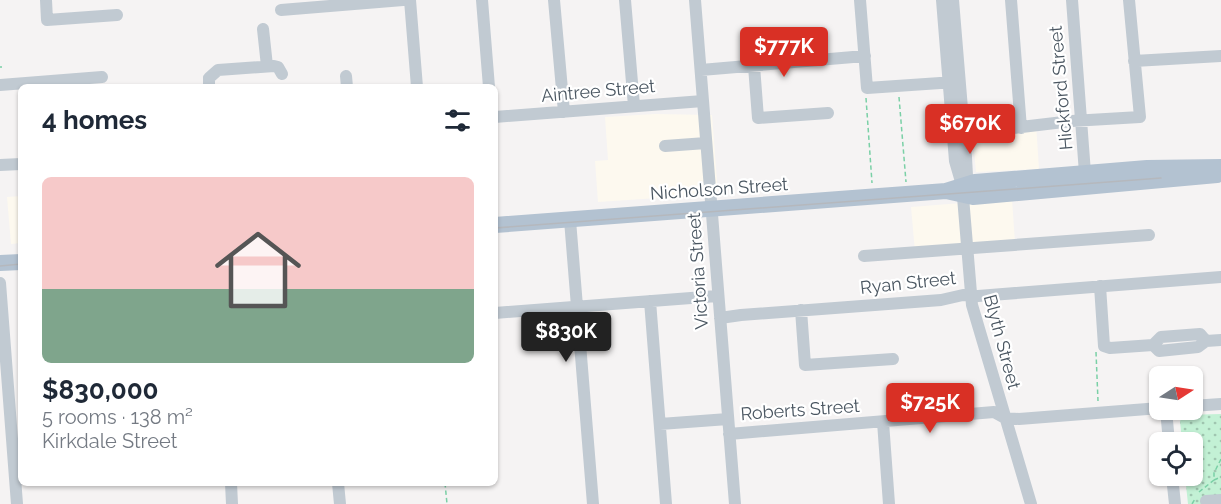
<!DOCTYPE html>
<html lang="en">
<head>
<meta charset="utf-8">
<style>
	:root { --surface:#fff; --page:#f6f6f7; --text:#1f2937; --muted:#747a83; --line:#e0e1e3; --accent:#d93025 }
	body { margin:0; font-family:Raleway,sans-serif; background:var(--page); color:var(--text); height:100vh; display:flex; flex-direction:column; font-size:22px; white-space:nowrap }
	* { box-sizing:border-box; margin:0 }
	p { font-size:20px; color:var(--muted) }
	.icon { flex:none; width:33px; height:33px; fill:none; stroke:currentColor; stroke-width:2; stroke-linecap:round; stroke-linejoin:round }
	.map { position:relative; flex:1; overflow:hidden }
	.side { position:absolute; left:18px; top:84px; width:480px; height:402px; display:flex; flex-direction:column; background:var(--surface); border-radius:9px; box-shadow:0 2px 4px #0004 }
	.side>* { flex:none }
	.needle { width:39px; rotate:78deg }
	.tools { position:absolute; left:1149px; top:366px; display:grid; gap:12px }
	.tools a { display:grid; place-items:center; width:54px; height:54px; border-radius:9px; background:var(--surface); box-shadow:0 2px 4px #0004; font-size:30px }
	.price { position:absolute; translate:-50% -51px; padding:0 14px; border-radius:6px; background:var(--accent); color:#fff; font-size:20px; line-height:39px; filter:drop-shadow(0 2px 3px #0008) }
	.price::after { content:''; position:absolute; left:50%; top:36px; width:18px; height:14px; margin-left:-9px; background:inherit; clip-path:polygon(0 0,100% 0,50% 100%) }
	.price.active { background:#222; color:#fff }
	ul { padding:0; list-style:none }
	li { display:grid; align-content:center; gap:12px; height:318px; padding:0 24px }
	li+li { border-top:2px solid var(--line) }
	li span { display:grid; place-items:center; height:186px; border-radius:9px; color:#555 }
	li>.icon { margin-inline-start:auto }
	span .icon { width:108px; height:108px; fill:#fffc; stroke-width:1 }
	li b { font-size:26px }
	h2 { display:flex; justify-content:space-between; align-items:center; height:72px; padding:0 24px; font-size:26px }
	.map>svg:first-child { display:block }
</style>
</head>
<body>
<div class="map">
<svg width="1221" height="504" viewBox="0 0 1221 504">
	<defs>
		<pattern id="grass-dots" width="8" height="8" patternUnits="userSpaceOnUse" patternTransform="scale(1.5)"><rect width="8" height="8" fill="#c3f1d5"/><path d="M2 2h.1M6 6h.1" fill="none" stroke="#a0c6b0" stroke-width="1.8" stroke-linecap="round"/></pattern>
	</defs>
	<rect width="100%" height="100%" fill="#f5f3f3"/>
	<path fill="#fdf9ef" d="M655 114 712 115 718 194 598 202 595 161 608 160 605 117Z
		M1036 123 1039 169 976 172 972 129Z
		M21 196V243L11 244 7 197Z
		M1012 199 1015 243 915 252 911 207Z"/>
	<path fill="url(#grass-dots)" d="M1221 414V504H1188L1185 476H1192V442H1182L1180 421 1184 415Z"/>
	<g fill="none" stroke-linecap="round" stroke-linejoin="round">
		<path stroke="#7ad0a6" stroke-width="1.5" stroke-dasharray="4.5 3" stroke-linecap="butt" d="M0 67H2
			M899 97 906 182
			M866 98 872 183
			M1096 352 1098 401
			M1221 459 1214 473V480L1221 477
			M445 483 447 504
			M1199 492 1214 480
			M1192 504 1195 499"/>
		<path stroke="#c1cad2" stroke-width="12" d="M46 0 47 20 117 15
			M410 0 417 87
			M482 0 489 87
			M554 0 564 112
			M625 0 634 106
			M695 0 735 504
			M860 0 867 88 955 82
			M942 0 955 161 962 185 972 305 1031 504
			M953 0 966 157 967 176 962 185
			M1011 0 1021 128
			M1072 0 1085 173
			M281 10 403 0
			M263 29 267 66
			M1134 61 1221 56
			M754 66 758 118 828 113
			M701 70 865 56
			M346 76 347 87
			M0 85 102 77
			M209 87V78L218 70 274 66 278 67 282 74
			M495 117 703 101
			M953 135 1072 121 1140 117 1129 0
			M665 146 706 143
			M0 165 21 164
			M570 220 593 504
			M864 256 1149 235
			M0 283 17 504
			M1100 286 1104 346 1110 348 1153 345
			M650 301 666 504
			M801 310 805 365 893 359
			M495 313 717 296
			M720 318 741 315 941 300 963 295 978 296 1221 277
			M1200 334 1206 341 1198 347 1159 351 1153 345 1161 337Z
			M1206 341 1221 340
			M1192 406 1221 404
			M1166 410 1169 442
			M883 422 889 504
			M660 424 728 419
			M729 434 994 412 1005 418 1019 419 1160 408
			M1172 476 1175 504
			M231 483 232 504
			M338 483 340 504
			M1206 501 1221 500"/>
		<path stroke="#b3c2d1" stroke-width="16" d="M946 191 973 197 1217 175
			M495 225 946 191 975 182 1147 168 1221 167
			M0 263 21 262"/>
		<path stroke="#b5b8bd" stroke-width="1.5" d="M495 228 1161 178
			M0 266 21 264"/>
	</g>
	<g text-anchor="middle" stroke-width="4.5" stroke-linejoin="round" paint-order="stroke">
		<g font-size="18" fill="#4a5661" stroke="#fff">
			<text transform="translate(1061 88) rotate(-95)" y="6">Hickford Street</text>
			<text transform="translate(598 91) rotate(-5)" y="6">Aintree Street</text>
			<text transform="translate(719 189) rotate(-4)" y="6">Nicholson Street</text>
			<text transform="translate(698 271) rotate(-94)" y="6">Victoria Street</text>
			<text transform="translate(908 283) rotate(-6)" y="6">Ryan Street</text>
			<text transform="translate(1002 342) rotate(75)" y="6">Blyth Street</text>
			<text transform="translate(800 410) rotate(-4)" y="6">Roberts Street</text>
		</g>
	</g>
</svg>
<div class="tools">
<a><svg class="needle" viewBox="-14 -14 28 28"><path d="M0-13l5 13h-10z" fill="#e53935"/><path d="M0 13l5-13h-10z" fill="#747a83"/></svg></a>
<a><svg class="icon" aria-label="locate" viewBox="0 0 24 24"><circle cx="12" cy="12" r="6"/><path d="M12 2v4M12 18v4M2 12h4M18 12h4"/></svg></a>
</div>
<b class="price" style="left:784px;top:78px">$777K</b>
<b class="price" style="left:970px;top:155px">$670K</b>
<b class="price active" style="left:566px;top:363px">$830K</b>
<b class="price" style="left:930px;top:434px">$725K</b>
<section class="side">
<h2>4 homes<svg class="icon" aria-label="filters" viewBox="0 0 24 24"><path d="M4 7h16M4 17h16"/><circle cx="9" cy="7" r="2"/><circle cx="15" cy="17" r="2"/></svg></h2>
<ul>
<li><span style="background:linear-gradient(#f6c9c9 60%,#7fa58c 0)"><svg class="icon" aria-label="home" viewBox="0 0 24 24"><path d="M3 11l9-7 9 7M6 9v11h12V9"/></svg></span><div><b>$830,000</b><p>5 rooms · 138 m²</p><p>Kirkdale Street</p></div></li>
</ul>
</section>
</div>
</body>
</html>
